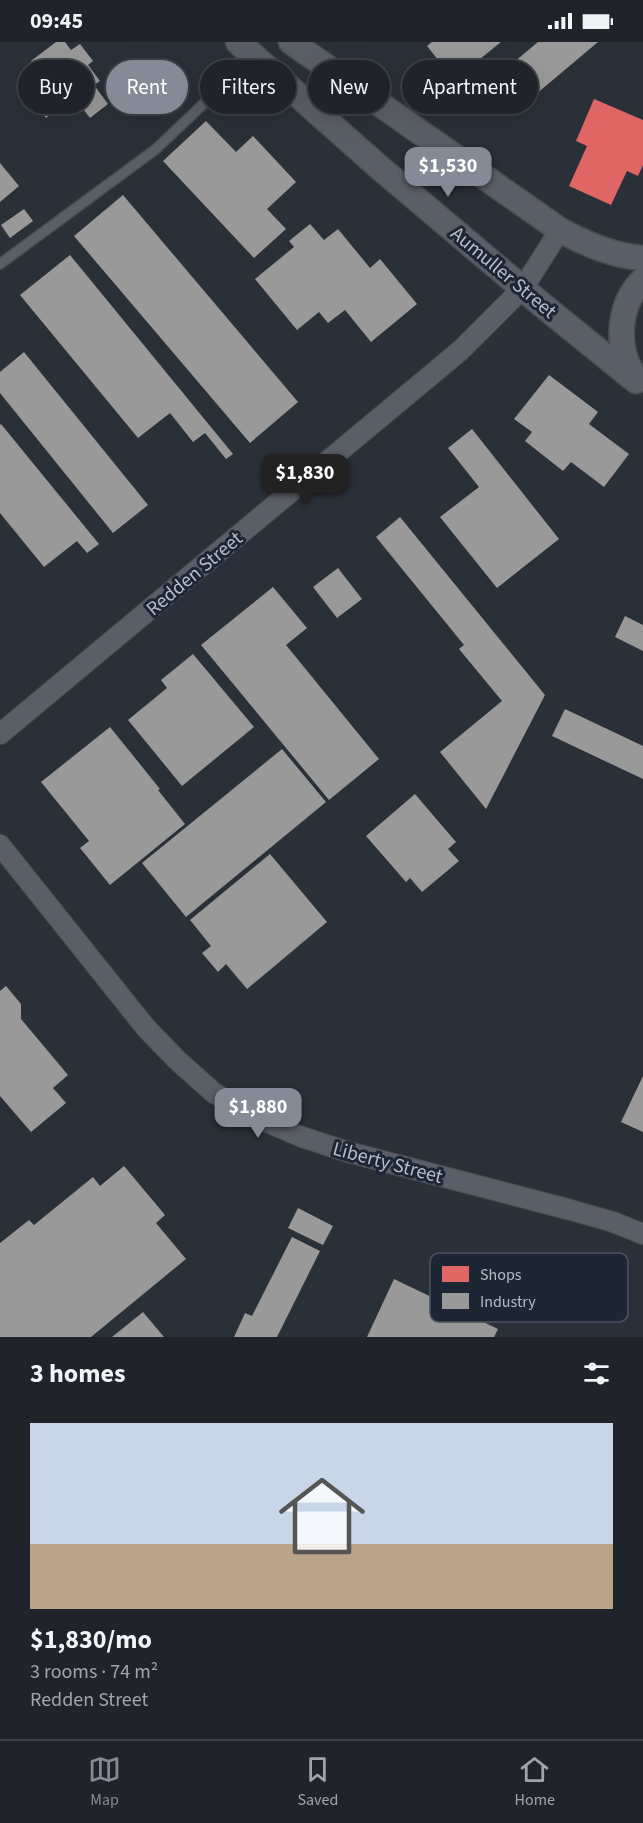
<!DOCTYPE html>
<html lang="en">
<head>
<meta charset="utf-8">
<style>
	:root { --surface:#20242a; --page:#282c32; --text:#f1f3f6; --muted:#a2a4a8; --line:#3d4147; --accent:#848b96 }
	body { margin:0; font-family:"Source Sans 3",sans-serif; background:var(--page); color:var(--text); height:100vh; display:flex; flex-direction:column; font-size:22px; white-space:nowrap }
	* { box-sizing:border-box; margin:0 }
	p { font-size:20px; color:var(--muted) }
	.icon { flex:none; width:33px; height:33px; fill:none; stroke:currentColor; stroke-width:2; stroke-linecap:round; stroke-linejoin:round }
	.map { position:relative; height:1295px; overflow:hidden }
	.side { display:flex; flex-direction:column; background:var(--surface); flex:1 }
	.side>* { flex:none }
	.guide { position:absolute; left:18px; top:18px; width:608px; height:54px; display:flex; gap:12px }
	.price { position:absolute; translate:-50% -51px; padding:0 14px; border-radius:12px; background:var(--accent); color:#fff; font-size:20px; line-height:39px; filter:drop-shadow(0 2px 3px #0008) }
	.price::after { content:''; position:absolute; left:50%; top:36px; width:18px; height:14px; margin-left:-9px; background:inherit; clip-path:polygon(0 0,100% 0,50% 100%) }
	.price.on { background:#222; color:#fff }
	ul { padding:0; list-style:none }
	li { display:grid; align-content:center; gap:12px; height:318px; padding:0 30px }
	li+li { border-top:2px solid var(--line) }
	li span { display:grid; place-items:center; height:186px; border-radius:0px; color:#555 }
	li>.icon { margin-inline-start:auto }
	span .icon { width:108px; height:108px; fill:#fffc; stroke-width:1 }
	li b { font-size:26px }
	h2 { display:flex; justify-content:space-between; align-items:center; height:72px; padding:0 30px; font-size:26px }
	.pill { padding:0 21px; border-radius:27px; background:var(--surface); box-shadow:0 6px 24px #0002,0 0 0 2px var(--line); font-size:21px; line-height:54px }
	.pill.on { background:var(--accent); color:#fff }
	.status { display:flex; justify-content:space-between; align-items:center; height:42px; padding:0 30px; background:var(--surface); direction:ltr }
	.status svg { height:16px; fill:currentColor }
	.tabs { display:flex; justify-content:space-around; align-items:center; height:84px; border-top:2px solid var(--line); background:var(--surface); font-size:16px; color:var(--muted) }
	.tabs a { display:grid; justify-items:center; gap:3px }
	.tabs .on { color:var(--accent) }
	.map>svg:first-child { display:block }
</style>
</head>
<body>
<div class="status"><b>09:45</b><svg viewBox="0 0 49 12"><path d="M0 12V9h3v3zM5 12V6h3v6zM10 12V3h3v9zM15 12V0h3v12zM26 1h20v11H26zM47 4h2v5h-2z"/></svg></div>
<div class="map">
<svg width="643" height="1295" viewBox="0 0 643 1295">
	<rect width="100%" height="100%" fill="#2a3038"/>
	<path fill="#e06666" d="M594 57 643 78V123L638 134 627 129 611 163 569 144 587 104 576 99Z"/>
	<path fill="#999" d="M56 0H65L71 8 80 2 93 19 88 23 100 39 94 43 108 62 90 76 77 59 71 64 68 59 46 76 18 38 36 25 31 19Z
		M432 0H501L454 38 427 4Z
		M538 0H598L510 74 485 44Z
		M206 79 236 110 253 94 296 140 267 167 286 187 254 216 163 119Z
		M0 121 19 144 0 160Z
		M123 153 298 360 250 401 74 194Z
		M24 167 33 179 10 196 1 183Z
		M310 182 324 198 338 187 370 226 380 217 417 262 371 300 345 268 328 281 319 270 297 288 255 237 294 205 289 199Z
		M70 213 233 412 226 417 205 391 193 400 170 371 138 396 20 253Z
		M24 310 148 463 113 491 0 351V330Z
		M549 333 598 370 589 382 629 412 604 445 571 420 563 429 525 399 532 390 514 377Z
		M1 382 99 502 87 511 77 499 44 525 0 471V383Z
		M472 387 559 497 497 546 440 475 479 445 448 406Z
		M400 475 545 653 486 767 440 710 502 659 459 607 464 603 376 495Z
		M338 526 362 557 337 576 313 545Z
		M273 545 307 586 286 603 379 717 329 758 201 603Z
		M625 574 643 583V609L615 595Z
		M193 612 254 685 182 744 128 678 167 646 161 638Z
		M565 667 643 704V737L552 694Z
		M110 685 160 747 158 748 185 782 110 843 80 806 89 799 41 740Z
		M282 707 326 760 186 875 142 821Z
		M415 752 456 800 448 807 459 819 422 850 410 836 406 840 366 794Z
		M270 812 327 880 247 947 226 922 218 930 202 911 211 904 190 878Z
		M6 944 21 962V977L68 1033 53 1046 66 1061 31 1090 0 1054V949Z
		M643 1034V1090L621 1080Z
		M124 1124 165 1173 156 1181 186 1217 91 1295H0V1201L29 1178 34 1183 93 1135 100 1144Z
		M298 1166 333 1184 323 1203 288 1186Z
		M292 1195 320 1209 277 1295H234L245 1271 252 1274Z
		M394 1237 498 1287 494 1295H367Z
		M143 1270 164 1295H112Z"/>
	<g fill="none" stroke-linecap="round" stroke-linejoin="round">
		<g stroke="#484c53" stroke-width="12">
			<path id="service" d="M0 222 156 107 215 51 250 13"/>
		</g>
		<g stroke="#484c53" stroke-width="22">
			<path id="minor" d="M0 692 461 308 523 246 560 188
				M0 803 146 986 178 1019 214 1051 260 1077 302 1095 348 1110 571 1168 613 1180 643 1192"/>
		</g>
		<g stroke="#484c53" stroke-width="27">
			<path id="tertiary" d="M238 0 380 126 541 262 636 339
				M291 0 560 188C586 202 613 214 643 216
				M635 337C632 330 627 322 625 315 617 288 623 257 643 238"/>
		</g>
		<use href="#service" stroke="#5a5e66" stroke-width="9"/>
		<use href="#minor" stroke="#5a5e66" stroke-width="20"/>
		<use href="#tertiary" stroke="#5a5e66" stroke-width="24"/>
	</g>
	<g text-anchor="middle" stroke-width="6" stroke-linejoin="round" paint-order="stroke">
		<g font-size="20" fill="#b4bcc9" stroke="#1d2633">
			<text transform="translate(504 230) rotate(40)" y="7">Aumuller Street</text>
			<text transform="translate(194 531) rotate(-40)" y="7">Redden Street</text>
			<text transform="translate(388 1120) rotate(15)" y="7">Liberty Street</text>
		</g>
	</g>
	<rect x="430" y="1211" width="198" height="69" rx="9" fill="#1d2633" stroke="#4a5360" stroke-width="1.5"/>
	<rect x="442" y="1224" width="27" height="16" fill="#e06666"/>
	<rect x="442" y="1251" width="27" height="16" fill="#999"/>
	<g font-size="16" fill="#b4bcc9">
		<text x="480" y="1238">Shops</text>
		<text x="480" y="1265">Industry</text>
	</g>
</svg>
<b class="price" style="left:448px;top:156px">$1,530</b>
<b class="price on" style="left:305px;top:463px">$1,830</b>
<b class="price" style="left:258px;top:1097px">$1,880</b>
<div class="guide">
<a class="pill">Buy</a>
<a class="pill on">Rent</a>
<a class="pill">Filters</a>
<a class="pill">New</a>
<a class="pill">Apartment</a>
</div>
</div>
<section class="side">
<h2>3 homes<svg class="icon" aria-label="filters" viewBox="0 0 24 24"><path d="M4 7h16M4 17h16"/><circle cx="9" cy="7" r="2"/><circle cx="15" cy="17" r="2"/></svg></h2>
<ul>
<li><span style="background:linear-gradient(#c9d6e8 65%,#b9a48a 0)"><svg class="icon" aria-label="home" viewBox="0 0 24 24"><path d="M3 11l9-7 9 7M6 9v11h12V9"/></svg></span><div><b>$1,830/mo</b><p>3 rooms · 74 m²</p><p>Redden Street</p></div></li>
</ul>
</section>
<nav class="tabs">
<a class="on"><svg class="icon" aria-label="map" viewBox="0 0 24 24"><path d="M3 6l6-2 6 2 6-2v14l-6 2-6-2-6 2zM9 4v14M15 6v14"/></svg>Map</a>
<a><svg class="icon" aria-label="saved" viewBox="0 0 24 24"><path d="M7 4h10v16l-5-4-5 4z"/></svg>Saved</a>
<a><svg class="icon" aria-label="home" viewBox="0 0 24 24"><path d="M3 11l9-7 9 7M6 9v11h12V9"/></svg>Home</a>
</nav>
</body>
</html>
